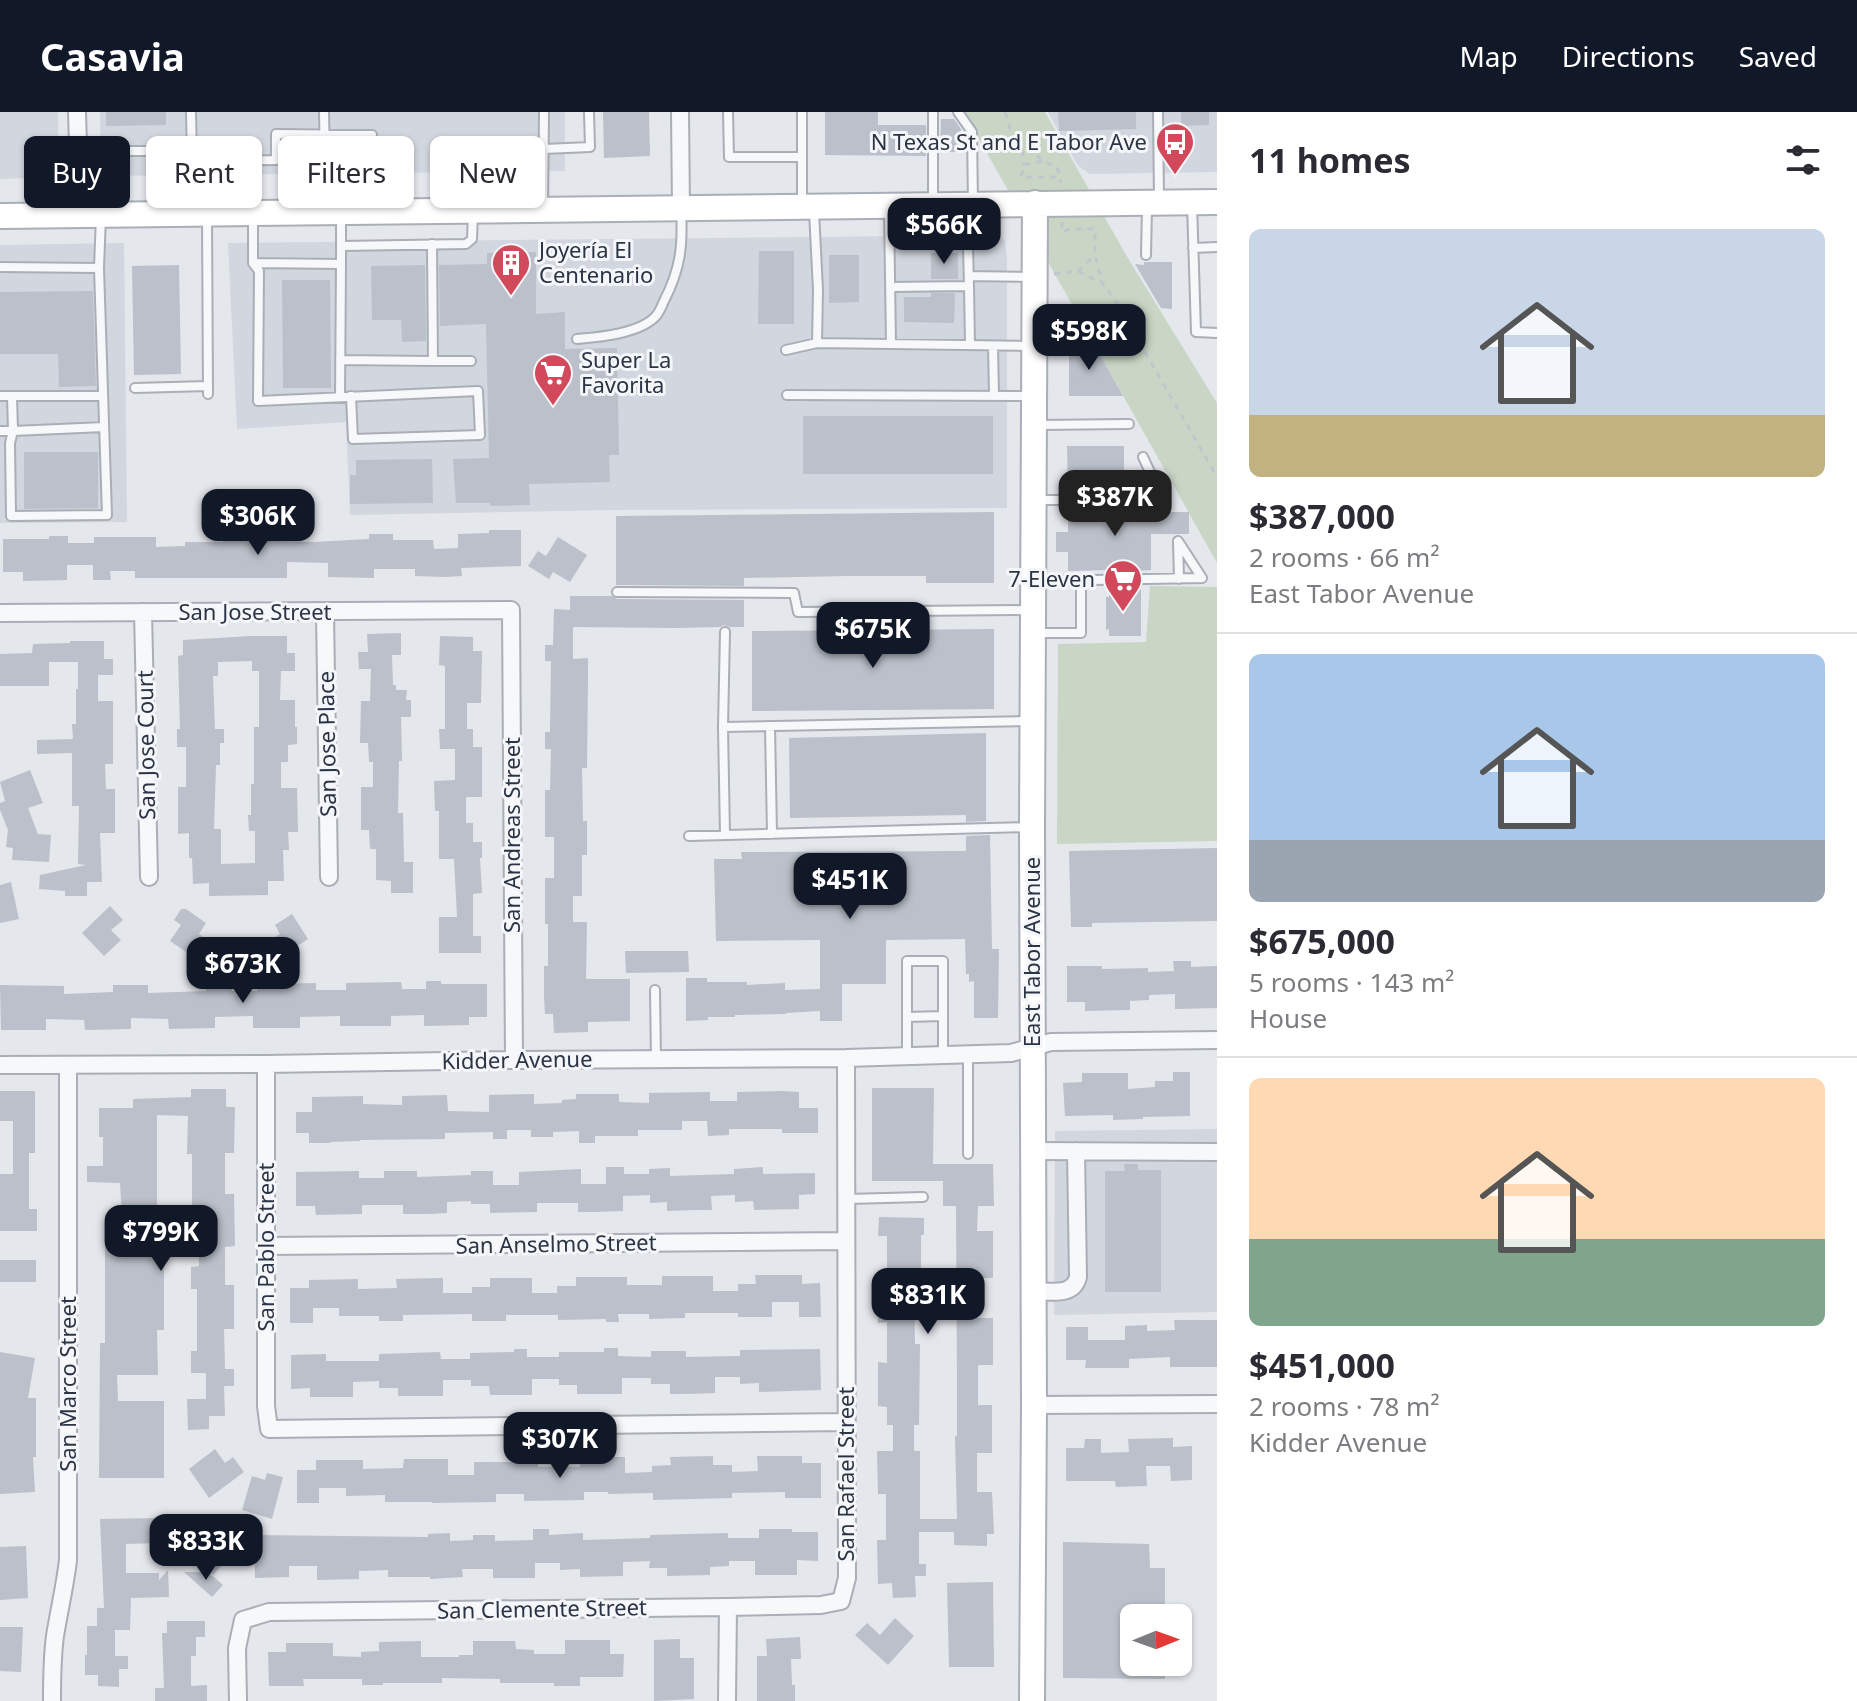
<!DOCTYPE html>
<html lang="en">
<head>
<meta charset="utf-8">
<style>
	:root { --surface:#fff; --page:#f7f7f7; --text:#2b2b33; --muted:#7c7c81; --line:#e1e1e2; --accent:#111827 }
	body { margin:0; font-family:"Noto Sans",sans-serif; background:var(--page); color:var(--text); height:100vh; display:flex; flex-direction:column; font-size:30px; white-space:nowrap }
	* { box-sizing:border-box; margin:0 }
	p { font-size:26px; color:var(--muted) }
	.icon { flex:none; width:44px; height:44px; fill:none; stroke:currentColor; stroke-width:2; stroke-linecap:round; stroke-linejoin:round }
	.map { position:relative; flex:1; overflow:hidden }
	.panel { display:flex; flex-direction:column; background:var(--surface); width:640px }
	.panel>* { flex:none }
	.top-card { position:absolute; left:24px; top:24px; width:760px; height:72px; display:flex; gap:16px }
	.needle { width:52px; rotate:89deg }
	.buttons { position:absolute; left:1120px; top:1492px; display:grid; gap:16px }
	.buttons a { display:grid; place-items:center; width:72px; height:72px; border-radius:12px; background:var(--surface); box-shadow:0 2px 6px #0004; font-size:40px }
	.price { position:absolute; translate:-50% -68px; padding:0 18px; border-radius:16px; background:var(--accent); color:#fff; font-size:26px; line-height:52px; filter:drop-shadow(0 2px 4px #0008) }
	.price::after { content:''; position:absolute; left:50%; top:48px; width:24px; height:18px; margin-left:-12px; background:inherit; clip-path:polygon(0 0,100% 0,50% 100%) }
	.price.selected { background:#222; color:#fff }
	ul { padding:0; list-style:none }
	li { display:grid; align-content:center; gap:16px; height:424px; padding:0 32px }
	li+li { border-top:2px solid var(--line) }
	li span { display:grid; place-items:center; height:248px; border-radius:12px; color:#555 }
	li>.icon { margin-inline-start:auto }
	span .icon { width:144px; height:144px; fill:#fffc; stroke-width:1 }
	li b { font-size:34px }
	h2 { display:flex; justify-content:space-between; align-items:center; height:96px; padding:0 32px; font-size:34px }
	.tag { padding:0 28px; border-radius:12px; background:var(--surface); box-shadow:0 2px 6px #0004; font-size:28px; line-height:72px }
	.tag.selected { background:var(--accent); color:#fff }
	header { display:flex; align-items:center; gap:48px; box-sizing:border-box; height:112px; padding:0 40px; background:var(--accent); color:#fff }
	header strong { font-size:38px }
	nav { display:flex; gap:44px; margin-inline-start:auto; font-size:28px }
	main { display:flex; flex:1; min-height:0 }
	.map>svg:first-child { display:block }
</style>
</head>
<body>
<header>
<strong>Casavia</strong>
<nav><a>Map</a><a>Directions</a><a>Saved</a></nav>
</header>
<main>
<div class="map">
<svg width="1217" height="1589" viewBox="0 0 1217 1589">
	<rect width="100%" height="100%" fill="#e4e7ec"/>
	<path fill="#d2d6de" d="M0 0H58L59 65 0 67Z
		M100 0H565V59L101 64Z
		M1048 0H1217V60L1090 62 1078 54Z
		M1000 123 1005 129 1007 149V396L614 398 350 403 346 310 237 317 228 131Z
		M124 131 127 410 0 411V133Z
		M1217 1017V1200L1054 1203 1055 1019Z"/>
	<path fill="#c9d6c5" d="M964 0H1045L1129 148 1217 291V451Z
		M1150 474 1217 475V729L1057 732 1058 532 1146 530Z"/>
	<path fill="#bbc0ca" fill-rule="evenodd" d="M106 0H166V13L106 14Z
		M603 0H649L650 44 604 46Z
		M825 0H878V13H926V44L825 43Z
		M1058 0H1136V17L1059 19Z
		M1181 0H1209V13L1181 14Z
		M941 7H954L961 17V40H940Z
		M759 139H794V212H758Z
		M536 140V202L565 200V237L617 236 619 343H609L610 370 529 372 530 393 490 394V391H456L453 347 489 346 486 212 440 214 439 153 487 152V141Z
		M931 141H958V167H931Z
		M829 143H859V190L829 191Z
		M1144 150H1172V197L1161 196 1135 152 1144 153Z
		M179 153 181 262 134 263 132 154Z
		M425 153 426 229 402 230 401 208H372L371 154Z
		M282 168H330L331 276H283Z
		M93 179 96 274 59 275 58 242H0V180Z
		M931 181H955L954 211 904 210V185H931Z
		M1069 228H1092L1123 284H1069Z
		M803 304H993V362H803Z
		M1067 334H1124V381H1068Z
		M24 340H98V396L24 397Z
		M432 347 433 391 350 392V363H356V348Z
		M1068 395H1124V400H1189V422H1151V458L1109 461V458L1068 459V440H1056V420H1068Z
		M994 400V471H926V464H848L744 466V474L616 473V404Z
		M489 418H521V454L461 456 462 464 445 465 415 464V457H374V466L328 465V451L287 450V466H135V459H110L111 468H93V453H67V468L23 469V460H3V427H49V424H68V431H94V425H156V435L185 434V430H223V424H245V428L314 430 369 427V422H393V428H433L434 437 458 436V422L489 421Z
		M558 425 587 443 570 470 553 460 549 467 528 454 538 439 546 444Z
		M1141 474V524H1109V517L1106 518V485H1109V475Z
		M570 484H612L617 487 744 488V515H730L724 513 720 515 677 516 573 515V547L588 546V566L587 656H582L583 709H587V743H582V784H573V810H587L586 867H630V909L588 910V920L554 921 553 902H545L544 885V854H548V812H545V766H554V725H545V678H550L551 637H545V620H550L551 549H545V533H553L554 497 570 498Z
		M994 517V597L752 599V519Z
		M401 521V543H392L393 573H396V578H407L406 588H411V605H401L402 649H399L398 701H403L404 750H413V781H391V769L376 768V737H370L369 718H361V675H373V650H369L368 631H360L361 589H370L371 557H359L358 540H368L367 522Z
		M252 524H287V541H295V559H281L280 588H295V615H297V632L288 633V650H281V676H297L298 720H288L289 738H283L284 769H268V783L209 784V771L193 772 192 746H189V721L178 722V675H186V635H177V617H180L178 544 183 543V528ZM252 549V559H259V615H254V672H251V703H248L249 719H255V751L221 752V717H214L216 653H220V631H224V617H215L213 564H218V550Z
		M440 524 473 525V539H482L481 591H467V617H473V635H482V685H466V711H473V730H482V746H480L482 781 473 782V824H481V841H439V805H457L454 747H439V699H435L434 669 455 668V637H440L439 617H445V554L439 553Z
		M70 529H104V547H113V563H98V589H113V652H105L106 677H115V721H100L102 770H87V784H65V779L39 777 40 763 86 753 78 752 79 694H72V641L37 642V628L73 627 72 612H76V577H78V550H49V574H0V542L32 541 33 532 70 531Z
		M986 621V709L966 710V703L790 706 789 626Z
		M30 658 43 691 28 696 38 722 51 723 49 750 12 748 13 736 6 735 8 718 0 698V691L5 689 0 670Z
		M990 723 992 837H999L998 906H974V869L969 870V862H966L965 827 886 828V872H842V909H820V899L786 901V902L735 903V905H708V908L686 909V866H707V870H747V873L785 871V878L820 877V828L716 829 714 747H742L741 740 966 739V724Z
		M1217 736V809L1092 811V815H1071L1069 739Z
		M11 770 19 807 0 811V773Z
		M110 794 123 808 111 818 121 828 104 844 82 821Z
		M181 797H186L206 811 199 822 210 830 198 848 170 829 181 813 174 808Z
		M292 802 308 827 279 846 269 829 280 822 275 813Z
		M625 839H688L689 860 626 861Z
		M1173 849H1191V855L1217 854V896L1175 897V882L1149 883V888L1130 889V898L1085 899V890H1067V854H1102V857L1148 856V860L1174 859Z
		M232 862V879H257V869H271V872L316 871V878H346V871L401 870 402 877H426V869H441V872H487V905H469V913L424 914V903L391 904V914H340V904L300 905V916H253V904L215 905V916L169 917 168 907 131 906V917L85 918 84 908 46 907V918H1L0 873 64 874V882L113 880V873H148V881L206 879 205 863Z
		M1173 960H1190V1004L1143 1005V1007L1113 1008V1003L1065 1004 1063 971 1082 970V961H1128V977L1155 975V969H1173Z
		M872 976H934L933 1052H993L994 1094H978L977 1119H993V1166H977V1206H993V1253H978V1293H992V1341H977V1380H992L994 1422H987V1434L954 1433V1420H919V1452H926V1464H915L916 1485 893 1486 892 1471 878 1472 877 1428H886V1382H878L877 1339H893V1313H887V1295L878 1294V1250L887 1251V1210L878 1211V1165L887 1164V1124H878L879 1105 924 1106V1123H921V1172H914L915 1232H920L919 1313H914V1339H920V1407H957L955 1324H957V1267L956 1094H943V1069H872Z
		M191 977H226V995H235L234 1041H225V1082H234L235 1134 225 1135V1173H234V1217H224L225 1257H234V1274H224L225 1304H209V1317L188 1318 187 1287H206V1261H191V1239H197V1177H191V1155L199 1154 197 1099H192V1042H187L188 1004 157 1003V1150H164V1218H157L158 1263H117L118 1289H164V1366H99L100 1231H105V1105H122L120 1071 87 1070V1054H103V1025H99V996H133V987L191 985Z
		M0 979H35V1041H29V1097H37V1119H0V1062H13V1009H0Z
		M782 979 799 980V996H818V1021H782V1017H729V1023L708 1024 707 1009H682V1018H638V1024H595V1031H579V1019L553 1020V1025H531V1018H507V1027H493V1020L445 1021V1027L360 1028V1029L330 1030V1031H309V1021H296V1000H312V985L363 984V992L402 993V984L447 983 448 999 489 1000V983L534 982V992L562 991V988L576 987V982H619V990L649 991V981L710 980V989H737V980Z
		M1124 1052H1138V1058H1161V1180H1105V1059H1125Z
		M606 1055H624V1062H649V1057L670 1056V1064L734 1062V1057L763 1055V1062L815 1061V1082L799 1083V1097L754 1098 753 1089 735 1090V1083L711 1084 712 1098H695L667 1099V1090L650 1091V1083L623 1084V1099L595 1100H578V1091H537V1100L490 1101V1092H471V1089L447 1090V1101L430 1102H403V1093H362V1102L316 1103 315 1094H296V1060L359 1059V1066H384V1059H417V1065L471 1063V1059H493V1073H519V1060L581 1057V1072H606Z
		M0 1148H36V1170H0Z
		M755 1163H802V1172L820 1171 821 1205H799V1190H772V1205H738V1201H685V1206L649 1207V1202H618L619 1210H606V1207L558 1208V1203H506V1209H472V1202L403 1203V1209H379V1204H339V1196H313V1211H290V1176H309V1168L358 1167V1177L397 1176 396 1167 443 1166V1181H472V1175H490V1166H532V1181H557V1174H576V1165H627V1173H662V1164H713V1179H738V1172H756Z
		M1174 1208H1217V1255H1170V1245L1129 1247V1256H1085L1086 1248H1066V1215H1088V1228H1125V1214L1147 1213V1219L1175 1218Z
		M604 1236H618V1244L651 1245V1239H686V1245L740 1244V1238L820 1237 821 1278 759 1280V1271L740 1272V1265H715V1281L686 1282H670V1272H651V1266H622V1282H577V1273H559V1267H532V1283H490L489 1274H471V1268H443V1284H398V1276H379V1269L353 1270V1285H310V1276L291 1277V1243L326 1242V1249H379V1242L440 1240 441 1247H470V1241L514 1240V1237H527V1245H559V1240H604Z
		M0 1240 35 1246 28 1286H36V1345H33L35 1380 0 1382Z
		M1173 1326V1335L1192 1334V1368L1171 1369 1170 1354H1146L1147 1374 1116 1375 1115 1369H1066V1336H1084L1085 1327H1101V1341L1129 1340 1128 1327Z
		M215 1337 225 1351 233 1345 244 1360 209 1386 189 1357Z
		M713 1344V1353H732V1360L758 1359 757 1344H802V1351H821V1386H785V1380L732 1381V1386L653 1388V1381L608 1382V1380H584V1388L524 1389V1382H496V1390L432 1391V1390H385V1383L346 1384V1376H319V1391H297V1358H316V1348H363V1357L403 1356 404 1347H448V1363H474V1350H523V1347L538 1346V1355H580V1345H625V1361L652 1360V1354L671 1353 670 1345Z
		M267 1361 283 1365 272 1407 242 1398 252 1364 265 1368Z
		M158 1406 159 1431 126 1432V1461H159V1468L168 1458 169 1485 131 1486 130 1518H115V1544H128V1557H119V1575L98 1574V1563H85V1543H87V1514H97V1496H104L100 1407Z
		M533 1417H549V1423L583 1421V1428L650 1426V1423L728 1421V1426H759V1417H792V1420H818V1449L797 1448V1463H755V1449H729V1454L710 1455V1463L667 1464V1456H649L650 1449 623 1450V1464L580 1465V1457L560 1458V1451H535V1466H493V1457H462L463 1465 430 1467V1465H388V1458L359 1459V1467L317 1468V1454H289V1465L255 1466 254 1423 428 1425V1422L450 1421V1429L473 1428V1423H495V1429L533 1428Z
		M196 1426 224 1451 213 1463 185 1438Z
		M1063 1430 1149 1432 1150 1456H1165V1506H1134V1550H1165V1567L1063 1566Z
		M26 1434 28 1486 0 1488V1435Z
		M184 1460H208L223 1473 212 1485Z
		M993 1470 994 1555H949L947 1471Z
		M895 1506 914 1524 888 1553 855 1523 867 1511 880 1523Z
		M167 1509H205V1525H196V1544H191V1574L207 1573V1589H155V1576H164L162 1521H167Z
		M0 1515H23L21 1560 0 1559Z
		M800 1525 801 1547H791L792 1573H795V1589H757V1544H767L766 1527Z
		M680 1527V1546H694V1587L654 1589V1528Z
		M565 1528H610V1542H624L623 1565H580V1574H554V1571H500V1567L442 1566V1571H383V1573H362V1567H303L304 1574H269L268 1540H286V1531H333V1544L361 1545V1540L379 1539V1530L421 1529V1545H459V1543H473V1529H515L516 1537 534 1538V1542H565Z"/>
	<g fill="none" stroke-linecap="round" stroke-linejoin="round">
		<g stroke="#a9aeb7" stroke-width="12">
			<path id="service" d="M191 0 192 43
				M324 0 326 99
				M728 0 729 45H802
				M802 0V91
				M933 0V91
				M958 0 972 20 973 91
				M1158 0 1159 86
				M544 37 590 35 589 0
				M110 39H192
				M1192 91 1196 220 1217 221
				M543 95 544 0
				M889 98 891 232
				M192 99V49L276 48V22L372 23
				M814 99 818 178 817 231 1031 234
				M253 102V151L259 159 258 289 478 279 480 323 353 327 351 284
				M207 103 208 282
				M341 134 466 132 472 127 473 101
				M1193 136 1217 135
				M1146 143 1147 96
				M253 151 341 152V105
				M0 155 99 156 101 104
				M969 164 1033 165
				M969 174 970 233
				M890 175 969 174 967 97
				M577 227C599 225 638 222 655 205 659 201 662 194 664 189 681 156 683 133 681 97
				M993 234 994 284
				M786 238 817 231
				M340 248 433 249 432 132
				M433 249H471
				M135 276 208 274
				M787 283 1033 284
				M0 284H103
				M12 284 13 319 104 315
				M340 285 341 152
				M1038 313 1129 312
				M0 319H13L10 331 11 404 107 403 99 156
				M1038 388H1163L1143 345
				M1178 429 1202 466
				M1178 430 1179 467
				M1038 469 1202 466
				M617 480 794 481 798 500 1032 498
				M725 520 723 615 725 723
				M1035 521H1081V468
				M770 614 772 722
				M723 615 1030 609
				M689 724 1031 715
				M655 878 656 948
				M907 905 943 904
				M968 942V1042
				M907 944V849H943V942
				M847 1087 923 1085"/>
		</g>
		<g stroke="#a9aeb7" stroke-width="20">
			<path id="minor" d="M77 0 80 103
				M680 0 681 96
				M143 500 149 765
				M325 500 329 765
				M0 501 511 498 514 948
				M266 952V1294L269 1317 845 1310
				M0 953 266 952 514 948 846 946 1011 941 1051 930 1217 928
				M1033 1039 1217 1040
				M266 1134 846 1129
				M1034 1179C1050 1179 1073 1185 1078 1165L1076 1039
				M1034 1293 1217 1292
				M52 1589C52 1567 52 1546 55 1524 59 1499 65 1474 68 1448V954
				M238 1589 237 1536 243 1508 269 1500 728 1495 821 1493 841 1489 847 1466 846 946
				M727 1589 728 1495"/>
		</g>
		<g stroke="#a9aeb7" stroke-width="28">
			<path id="secondary" d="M0 104 1217 90
				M1032 1589 1034 1293 1032 715 1035 91"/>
		</g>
		<path stroke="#c2c5cb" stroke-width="3" stroke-dasharray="6 6" stroke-linecap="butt" d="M1005 0 1013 26 1022 38H1033L1042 49 1057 55 1061 71
			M1022 38 1024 53
			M1042 49 1024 53 1021 65H1061
			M1062 110V120L1070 117H1095V143L1102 171 1114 186 1217 365
			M1078 159 1100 170
			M1054 162 1078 159 1095 143"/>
		<use href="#service" stroke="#f7f8fa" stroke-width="8"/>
		<use href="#minor" stroke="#f7f8fa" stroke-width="16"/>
		<use href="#secondary" stroke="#fff" stroke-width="24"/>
	</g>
	<defs>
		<g id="bus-pin" transform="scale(2)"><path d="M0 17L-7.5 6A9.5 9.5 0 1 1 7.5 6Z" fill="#d1495b" stroke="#f4f6f9"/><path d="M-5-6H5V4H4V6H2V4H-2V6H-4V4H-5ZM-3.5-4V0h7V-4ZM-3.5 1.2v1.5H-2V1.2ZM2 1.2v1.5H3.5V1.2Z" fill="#fff"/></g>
		<g id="building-pin" transform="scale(2)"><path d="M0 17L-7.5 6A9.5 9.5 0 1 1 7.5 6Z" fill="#d1495b" stroke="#f4f6f9"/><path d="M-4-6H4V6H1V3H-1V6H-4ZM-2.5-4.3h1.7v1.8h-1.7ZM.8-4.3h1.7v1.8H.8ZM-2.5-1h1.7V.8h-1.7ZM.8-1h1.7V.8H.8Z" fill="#fff"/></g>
		<g id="supermarket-pin" transform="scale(2)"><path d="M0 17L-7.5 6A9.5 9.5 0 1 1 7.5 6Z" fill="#d1495b" stroke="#f4f6f9"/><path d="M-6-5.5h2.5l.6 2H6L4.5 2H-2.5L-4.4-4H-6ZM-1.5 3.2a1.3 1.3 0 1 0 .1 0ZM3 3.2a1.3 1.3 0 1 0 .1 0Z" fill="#fff"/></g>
	</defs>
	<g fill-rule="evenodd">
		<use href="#bus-pin" x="1175" y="30"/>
		<use href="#building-pin" x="511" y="151"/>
		<use href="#supermarket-pin" x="553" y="261"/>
		<use href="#supermarket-pin" x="1123" y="467"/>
	</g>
	<g text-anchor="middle" stroke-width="6" stroke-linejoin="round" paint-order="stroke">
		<g font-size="22" fill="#2b3445" stroke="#f4f6f9" text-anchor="end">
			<text x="1147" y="38">N Texas St and E Tabor Ave</text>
			<text x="539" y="146" text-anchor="start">Joyería El<tspan x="539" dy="25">Centenario</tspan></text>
			<text x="581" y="256" text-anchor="start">Super La<tspan x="581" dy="25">Favorita</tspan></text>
			<text x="1095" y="475">7-Eleven</text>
		</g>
		<g font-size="22" fill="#2b3445" stroke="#f4f6f9">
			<text x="255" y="508">San Jose Street</text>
			<text transform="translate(327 632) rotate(-91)" y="8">San Jose Place</text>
			<text transform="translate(146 633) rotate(-91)" y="8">San Jose Court</text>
			<text transform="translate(512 723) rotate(-90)" y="8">San Andreas Street</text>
			<text transform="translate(1032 840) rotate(-90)" y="8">East Tabor Avenue</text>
			<text transform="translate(517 948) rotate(-1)" y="8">Kidder Avenue</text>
			<text transform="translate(556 1132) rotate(-1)" y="8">San Anselmo Street</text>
			<text transform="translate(266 1135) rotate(-90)" y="8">San Pablo Street</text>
			<text transform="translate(68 1272) rotate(-90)" y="8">San Marco Street</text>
			<text transform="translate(846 1362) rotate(-90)" y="8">San Rafael Street</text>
			<text transform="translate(542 1497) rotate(-1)" y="8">San Clemente Street</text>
		</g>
	</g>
</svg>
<div class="buttons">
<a><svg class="needle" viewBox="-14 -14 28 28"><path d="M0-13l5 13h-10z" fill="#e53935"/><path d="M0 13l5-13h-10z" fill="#7c7c81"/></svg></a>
</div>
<b class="price" style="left:944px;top:154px">$566K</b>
<b class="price" style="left:1089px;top:260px">$598K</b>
<b class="price selected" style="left:1115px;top:426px">$387K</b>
<b class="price" style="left:258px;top:445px">$306K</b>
<b class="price" style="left:873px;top:558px">$675K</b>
<b class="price" style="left:850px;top:809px">$451K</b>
<b class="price" style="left:243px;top:893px">$673K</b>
<b class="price" style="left:161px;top:1161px">$799K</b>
<b class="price" style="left:928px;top:1224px">$831K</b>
<b class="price" style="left:560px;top:1368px">$307K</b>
<b class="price" style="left:206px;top:1470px">$833K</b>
<div class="top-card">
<a class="tag selected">Buy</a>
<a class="tag">Rent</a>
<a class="tag">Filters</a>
<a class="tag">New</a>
</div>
</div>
<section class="panel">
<h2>11 homes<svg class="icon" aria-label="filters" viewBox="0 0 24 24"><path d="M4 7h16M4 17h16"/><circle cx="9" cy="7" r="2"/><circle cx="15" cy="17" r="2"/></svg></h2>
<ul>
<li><span style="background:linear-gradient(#c9d6e8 75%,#c2b280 0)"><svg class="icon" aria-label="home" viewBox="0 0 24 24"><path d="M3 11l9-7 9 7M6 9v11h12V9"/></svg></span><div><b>$387,000</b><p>2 rooms · 66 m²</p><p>East Tabor Avenue</p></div></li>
<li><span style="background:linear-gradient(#a9c7e8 75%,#9aa5b1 0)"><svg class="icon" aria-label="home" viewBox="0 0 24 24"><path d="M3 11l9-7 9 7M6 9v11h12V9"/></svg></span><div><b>$675,000</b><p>5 rooms · 143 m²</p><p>House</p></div></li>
<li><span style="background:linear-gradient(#ffd9b3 65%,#7fa58c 0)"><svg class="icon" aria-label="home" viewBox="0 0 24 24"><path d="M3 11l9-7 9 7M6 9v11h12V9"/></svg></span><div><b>$451,000</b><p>2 rooms · 78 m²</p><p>Kidder Avenue</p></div></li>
</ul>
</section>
</main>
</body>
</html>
